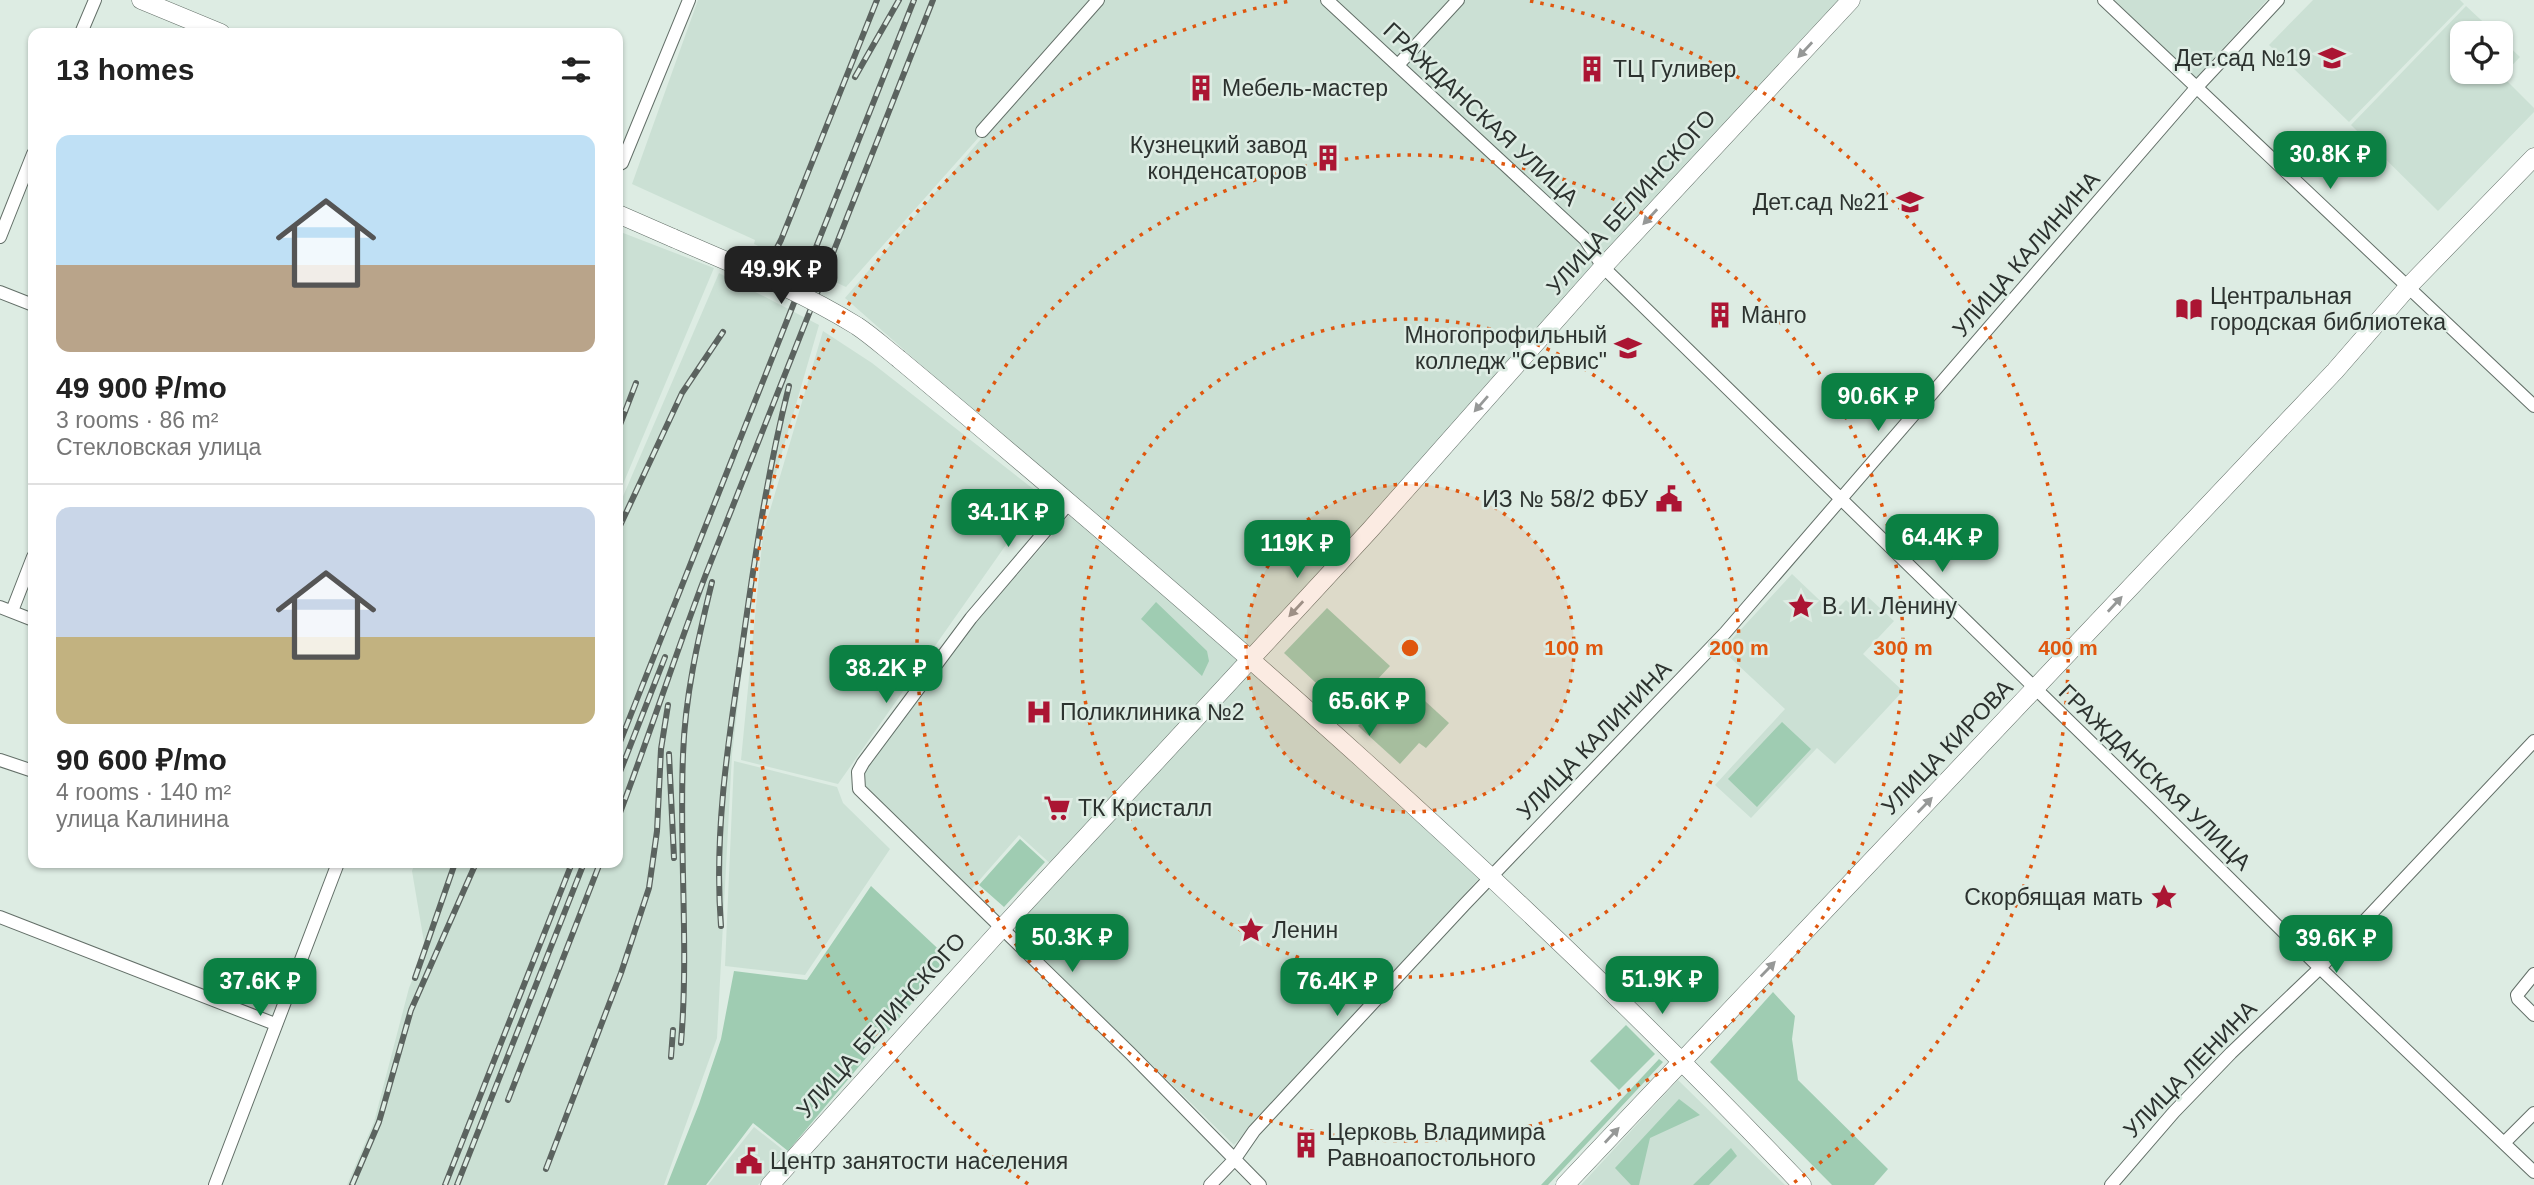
<!DOCTYPE html>
<html lang="en">
<head>
<meta charset="utf-8">
<style>
	:root { --surface:#fff; --page:#f2f2f2; --text:#222; --muted:#767676; --line:#e0e0e0; --accent:#0b8043 }
	body { margin:0; font-family:Arial,sans-serif; background:var(--page); color:var(--text); height:100vh; display:flex; flex-direction:column; font-size:26px; white-space:nowrap }
	* { box-sizing:border-box; margin:0 }
	p { font-size:23px; color:var(--muted) }
	.icon { flex:none; width:38px; height:38px; fill:none; stroke:currentColor; stroke-width:2; stroke-linecap:round; stroke-linejoin:round }
	.map { position:relative; flex:1; overflow:hidden }
	.sheet { position:absolute; left:28px; top:28px; width:595px; height:840px; display:flex; flex-direction:column; background:var(--surface); border-radius:14px; box-shadow:0 2px 5px #0004 }
	.sheet>* { flex:none }
	.fabs { position:absolute; left:2450px; top:21px; display:grid; gap:14px }
	.fabs a { display:grid; place-items:center; width:63px; height:63px; border-radius:14px; background:var(--surface); box-shadow:0 2px 5px #0004; font-size:35px }
	.price { position:absolute; translate:-50% -60px; padding:0 16px; border-radius:14px; background:var(--accent); color:#fff; font-size:23px; line-height:46px; filter:drop-shadow(0 2px 4px #0008) }
	.price::after { content:''; position:absolute; left:50%; top:42px; width:21px; height:16px; margin-left:-10px; background:inherit; clip-path:polygon(0 0,100% 0,50% 100%) }
	.price.on { background:#222; color:#fff }
	ul { padding:0; list-style:none }
	li { display:grid; align-content:center; gap:14px; height:371px; padding:0 28px }
	li+li { border-top:2px solid var(--line) }
	li span { display:grid; place-items:center; height:217px; border-radius:14px; color:#555 }
	li>.icon { margin-inline-start:auto }
	span .icon { width:126px; height:126px; fill:#fffc; stroke-width:1 }
	li b { font-size:30px }
	h2 { display:flex; justify-content:space-between; align-items:center; height:84px; padding:0 28px; font-size:30px }
	.map>svg:first-child { display:block }
</style>
</head>
<body>
<div class="map">
<svg width="2534" height="1185" viewBox="0 0 2534 1185">
	<rect width="100%" height="100%" fill="#ddece3"/>
	<path fill="#cbe0d4" d="M698 0H1848L1249 653 845 298 1088 14 846 287 754 244 755 240 632 184Z
		M2114 0H2267L2195 79Z
		M2313 0H2460L2464 4 2349 122 2269 45Z
		M2466 6 2495 33H2462V72H2501V39L2520 57 2502 76 2534 108V112L2438 211 2351 125Z
		M618 231 714 268 618 496Z
		M719 273 819 325 758 535 732 754 717 1038 664 1185H347L374 1122 409 988 425 948 412 871 415 863H618V508Z
		M823 331 872 363 1041 495 838 784 741 760 763 534Z
		M1073 511 1244 661 1053 866 1019 835 969 892 865 791 862 777 865 767 978 620Z
		M1792 574 1833 613 1846 600 1856 609 1868 597 1894 621 1863 654 1903 691 1835 764 1817 748 1751 818 1715 785 1785 709 1722 650Z
		M1251 668 1481 876 1234 1145 1024 940 1015 925Z
		M734 761 837 787 843 803 890 849 805 975 725 966Z
		M1678 1080 1785 1185H1581Z
		M754 1127 787 1153 758 1185H708Z"/>
	<path fill="#9fccb2" d="M1156 602 1207 651 1209 661 1202 676 1141 619Z
		M1327 608 1390 666 1347 712 1284 653Z
		M1401 679 1449 723 1426 748 1419 743 1400 764 1358 726Z
		M1782 722 1811 749 1757 807 1728 779Z
		M1020 839 1045 862 1004 907 979 885Z
		M871 886 949 959 788 1151 753 1123 706 1185H667L699 1104 721 1039 734 971 807 980Z
		M1773 992 1795 1016 1792 1039 1798 1080 1888 1169 1874 1185H1832L1710 1062Z
		M1626 1025 1655 1054 1619 1090 1590 1061Z
		M1659 1059 1663 1062 1548 1185H1541Z
		M1679 1099 1700 1115 1650 1138 1639 1185H1631L1615 1168Z
		M1731 1148 1737 1156 1709 1185H1693Z"/>
	<g fill="none" stroke-linecap="round" stroke-linejoin="round">
		<g stroke="#636f68" stroke-width="14">
			<path id="street" d="M1327 0 1585 239 1603 267 2155 805 2320 968 2534 1172
				M2104 0 2534 406
				M81 33 95 0
				M1398 65 1458 0
				M982 131 1098 0
				M618 165 622 163 689 0
				M0 237 33 154
				M0 292 33 305
				M1070 502 971 618 863 763 858 772 859 789 1130 1053 1260 1185
				M0 607 33 620
				M12 611 33 557
				M0 760 33 771
				M0 917 275 1024
				M2534 974 2517 995 2518 999 2534 1015
				M2504 1143 2534 1113
				M215 1185 338 863
				M1210 1185 1234 1160 1254 1131 1465 904 1725 633 2196 88 2278 0
				M2111 1185 2174 1112 2231 1053 2320 968 2534 741"/>
		</g>
		<g stroke="#636f68" stroke-width="19">
			<path id="secondary" d="M141 0 221 33
				M618 214 673 238
				M899 359C1212 621 1521 889 1802 1185
				M770 1185 1002 928 1370 530 1603 267 1851 0
				M1565 1185 2335 371 2408 287 2534 157"/>
		</g>
		<use href="#street" stroke="#fff" stroke-width="12"/>
		<use href="#secondary" stroke="#fff" stroke-width="18"/>
		<g stroke="#5b635f" stroke-width="6">
			<path id="rail" d="M855 77 899 0
				M765 271 781 240 877 0
				M618 430 636 383
				M618 530 682 393 723 332
				M618 747 914 0
				M669 754 674 858
				M618 777 665 657
				M618 818C649 737 675 655 706 574L933 0
				M721 926C714 838 727 749 740 662 753 569 766 477 789 386
				M415 978 455 863
				M681 1043C689 947 679 851 683 755 685 696 698 639 712 582
				M671 1057 673 1030
				M508 1100 600 863
				M546 1169 621 973 649 888 657 831 661 749 668 705
				M352 1185 379 1122 411 1010 476 863
				M445 1185 572 863
				M457 1185 584 863"/>
		</g>
		<use href="#rail" stroke="#ddece3" stroke-width="3.5" stroke-dasharray="10" stroke-linecap="butt"/>
		<g stroke="#636f68" stroke-width="19" stroke-linecap="butt">
			<path id="secondary-bridge" d="M673 238C735 265 799 290 857 326 872 336 885 348 899 359"/>
		</g>
		<use href="#secondary-bridge" stroke="#fff" stroke-width="18"/>
	</g>
	<defs><path id="oneway-solid" d="M-6-.8H1V-3.2L6.5 0L1 3.2V.8H-6Z" transform="scale(1.75)"/></defs>
	<g fill="#969897">
		<use href="#oneway-solid" transform="translate(1805 50) rotate(133)"/>
		<use href="#oneway-solid" transform="translate(1650 217) rotate(133)"/>
		<use href="#oneway-solid" transform="translate(1481 404) rotate(131)"/>
		<use href="#oneway-solid" transform="translate(2115 604) rotate(-47)"/>
		<use href="#oneway-solid" transform="translate(1296 609) rotate(133)"/>
		<use href="#oneway-solid" transform="translate(1925 805) rotate(-46)"/>
		<use href="#oneway-solid" transform="translate(1768 969) rotate(-46)"/>
		<use href="#oneway-solid" transform="translate(1612 1135) rotate(-47)"/>
	</g>
	<circle cx="1410" cy="648" r="164" fill="#df570e" fill-opacity=".12"/>
	<g fill="none" stroke="#df570e" stroke-width="3.5" stroke-dasharray="3.5 7">
		<circle cx="1410" cy="648" r="164"/>
		<circle cx="1410" cy="648" r="329"/>
		<circle cx="1410" cy="648" r="493"/>
		<path d="M1028 1184A658 658 0 0 1 1290 1M1530 1A658 658 0 0 1 1792 1184"/>
	</g>
	<defs>
		<g id="school-bare" transform="scale(2.1)"><path d="M0-5L7-2L0 1L-7-2ZM-4 1L0 2.5L4 1V4Q0 6-4 4Z" fill="#ab1533" stroke="#ddece3" stroke-width="2.5" paint-order="stroke"/></g>
		<g id="building-bare" transform="scale(2.1)"><path d="M-4-6H4V6H1V3H-1V6H-4ZM-2.5-4.3h1.7v1.8h-1.7ZM.8-4.3h1.7v1.8H.8ZM-2.5-1h1.7V.8h-1.7ZM.8-1h1.7V.8H.8Z" fill="#ab1533" stroke="#ddece3" stroke-width="2.5" paint-order="stroke"/></g>
		<g id="library-bare" transform="scale(2.1)"><path d="M-6-4Q-3-5.5-.7-3.5V5Q-3 3-6 4ZM6-4Q3-5.5 .7-3.5V5Q3 3 6 4Z" fill="#ab1533" stroke="#ddece3" stroke-width="2.5" paint-order="stroke"/></g>
		<g id="university-bare" transform="scale(2.1)"><path d="M0-5L7-2L0 1L-7-2ZM-4 1L0 2.5L4 1V4Q0 6-4 4Z" fill="#ab1533" stroke="#ddece3" stroke-width="2.5" paint-order="stroke"/></g>
		<g id="civic-bare" transform="scale(2.1)"><path d="M-.6-6.5H3V-4.5H.6V-3L4-1V1h2V6H-6V1h2V-1L-.6-3ZM-1.2 2.5V6h2.4V2.5Z" fill="#ab1533" stroke="#ddece3" stroke-width="2.5" paint-order="stroke"/></g>
		<g id="sight-bare" transform="scale(2.1)"><path d="M0-6L1.8-2.2L6-1.7L2.9 1.2L3.7 5.4L0 3.3L-3.7 5.4L-2.9 1.2L-6-1.7L-1.8-2.2Z" fill="#ab1533" stroke="#ddece3" stroke-width="2.5" paint-order="stroke"/></g>
		<g id="hospital-bare" transform="scale(2.1)"><path d="M-5-5h3v3.5h4V-5h3V5h-3V1.5h-4V5h-3Z" fill="#ab1533" stroke="#ddece3" stroke-width="2.5" paint-order="stroke"/></g>
		<g id="supermarket-bare" transform="scale(2.1)"><path d="M-6-5.5h2.5l.6 2H6L4.5 2H-2.5L-4.4-4H-6ZM-1.5 3.2a1.3 1.3 0 1 0 .1 0ZM3 3.2a1.3 1.3 0 1 0 .1 0Z" fill="#ab1533" stroke="#ddece3" stroke-width="2.5" paint-order="stroke"/></g>
	</defs>
	<g fill-rule="evenodd">
		<use href="#school-bare" x="2332" y="58"/>
		<use href="#building-bare" x="1592" y="69"/>
		<use href="#building-bare" x="1201" y="88"/>
		<use href="#building-bare" x="1328" y="158"/>
		<use href="#school-bare" x="1910" y="202"/>
		<use href="#library-bare" x="2189" y="309"/>
		<use href="#building-bare" x="1720" y="315"/>
		<use href="#university-bare" x="1628" y="348"/>
		<use href="#civic-bare" x="1669" y="499"/>
		<use href="#sight-bare" x="1801" y="606"/>
		<use href="#hospital-bare" x="1039" y="712"/>
		<use href="#supermarket-bare" x="1057" y="808"/>
		<use href="#sight-bare" x="2164" y="897"/>
		<use href="#sight-bare" x="1251" y="930"/>
		<use href="#building-bare" x="1306" y="1145"/>
		<use href="#civic-bare" x="749" y="1161"/>
	</g>
	<g text-anchor="middle" stroke-width="5" stroke-linejoin="round" paint-order="stroke">
		<g font-size="23" fill="#2c322f" stroke="#ddece3" text-anchor="start">
			<text x="2311" y="66" text-anchor="end">Дет.сад №19</text>
			<text x="1613" y="77">ТЦ Гуливер</text>
			<text x="1222" y="96">Мебель-мастер</text>
			<text x="1307" y="153" text-anchor="end">Кузнецкий завод<tspan x="1307" dy="26">конденсаторов</tspan></text>
			<text x="1889" y="210" text-anchor="end">Дет.сад №21</text>
			<text x="2210" y="304">Центральная<tspan x="2210" dy="26">городская библиотека</tspan></text>
			<text x="1741" y="323">Манго</text>
			<text x="1607" y="343" text-anchor="end">Многопрофильный<tspan x="1607" dy="26">колледж "Сервис"</tspan></text>
			<text x="1648" y="507" text-anchor="end">ИЗ № 58/2 ФБУ</text>
			<text x="1822" y="614">В. И. Ленину</text>
			<text x="1060" y="720">Поликлиника №2</text>
			<text x="1078" y="816">ТК Кристалл</text>
			<text x="2143" y="905" text-anchor="end">Скорбящая мать</text>
			<text x="1272" y="938">Ленин</text>
			<text x="1327" y="1140">Церковь Владимира<tspan x="1327" dy="26">Равноапостольного</tspan></text>
			<text x="770" y="1169">Центр занятости населения</text>
		</g>
		<g font-size="23" fill="#2c322f" stroke="#ddece3">
			<text transform="translate(1481 114) rotate(43)" y="8">ГРАЖДАНСКАЯ УЛИЦА</text>
			<text transform="translate(1631 202) rotate(-48)" y="8">УЛИЦА БЕЛИНСКОГО</text>
			<text transform="translate(2026 254) rotate(-49)" y="8">УЛИЦА КАЛИНИНА</text>
			<text transform="translate(1594 740) rotate(-46)" y="8">УЛИЦА КАЛИНИНА</text>
			<text transform="translate(1947 747) rotate(-46)" y="8">УЛИЦА КИРОВА</text>
			<text transform="translate(2155 777) rotate(44)" y="8">ГРАЖДАНСКАЯ УЛИЦА</text>
			<text transform="translate(881 1025) rotate(-48)" y="8">УЛИЦА БЕЛИНСКОГО</text>
			<text transform="translate(2190 1069) rotate(-46)" y="8">УЛИЦА ЛЕНИНА</text>
		</g>
	</g>
	<circle cx="1410" cy="648" r="10" fill="#df570e" stroke="#ddece3" stroke-width="3.5"/>
	<g font-size="21" text-anchor="middle" font-weight="bold" fill="#df570e" stroke="#ddece3" stroke-width="5" stroke-linejoin="round" paint-order="stroke">
		<text x="1574" y="655">100 m</text>
		<text x="1739" y="655">200 m</text>
		<text x="1903" y="655">300 m</text>
		<text x="2068" y="655">400 m</text>
	</g>
</svg>
<div class="fabs">
<a><svg class="icon" aria-label="locate" viewBox="0 0 24 24"><circle cx="12" cy="12" r="6"/><path d="M12 2v4M12 18v4M2 12h4M18 12h4"/></svg></a>
</div>
<b class="price" style="left:2330px;top:191px">30.8K ₽</b>
<b class="price on" style="left:781px;top:306px">49.9K ₽</b>
<b class="price" style="left:1878px;top:433px">90.6K ₽</b>
<b class="price" style="left:1008px;top:549px">34.1K ₽</b>
<b class="price" style="left:1942px;top:574px">64.4K ₽</b>
<b class="price" style="left:1297px;top:580px">119K ₽</b>
<b class="price" style="left:886px;top:705px">38.2K ₽</b>
<b class="price" style="left:1369px;top:738px">65.6K ₽</b>
<b class="price" style="left:1072px;top:974px">50.3K ₽</b>
<b class="price" style="left:2336px;top:975px">39.6K ₽</b>
<b class="price" style="left:1662px;top:1016px">51.9K ₽</b>
<b class="price" style="left:260px;top:1018px">37.6K ₽</b>
<b class="price" style="left:1337px;top:1018px">76.4K ₽</b>
<section class="sheet">
<h2>13 homes<svg class="icon" aria-label="filters" viewBox="0 0 24 24"><path d="M4 7h16M4 17h16"/><circle cx="9" cy="7" r="2"/><circle cx="15" cy="17" r="2"/></svg></h2>
<ul>
<li><span style="background:linear-gradient(#bfe0f5 60%,#b9a48a 0)"><svg class="icon" aria-label="home" viewBox="0 0 24 24"><path d="M3 11l9-7 9 7M6 9v11h12V9"/></svg></span><div><b>49 900 ₽/mo</b><p>3 rooms · 86 m²</p><p>Стекловская улица</p></div></li>
<li><span style="background:linear-gradient(#c9d6e8 60%,#c2b280 0)"><svg class="icon" aria-label="home" viewBox="0 0 24 24"><path d="M3 11l9-7 9 7M6 9v11h12V9"/></svg></span><div><b>90 600 ₽/mo</b><p>4 rooms · 140 m²</p><p>улица Калинина</p></div></li>
</ul>
</section>
</div>
</body>
</html>
